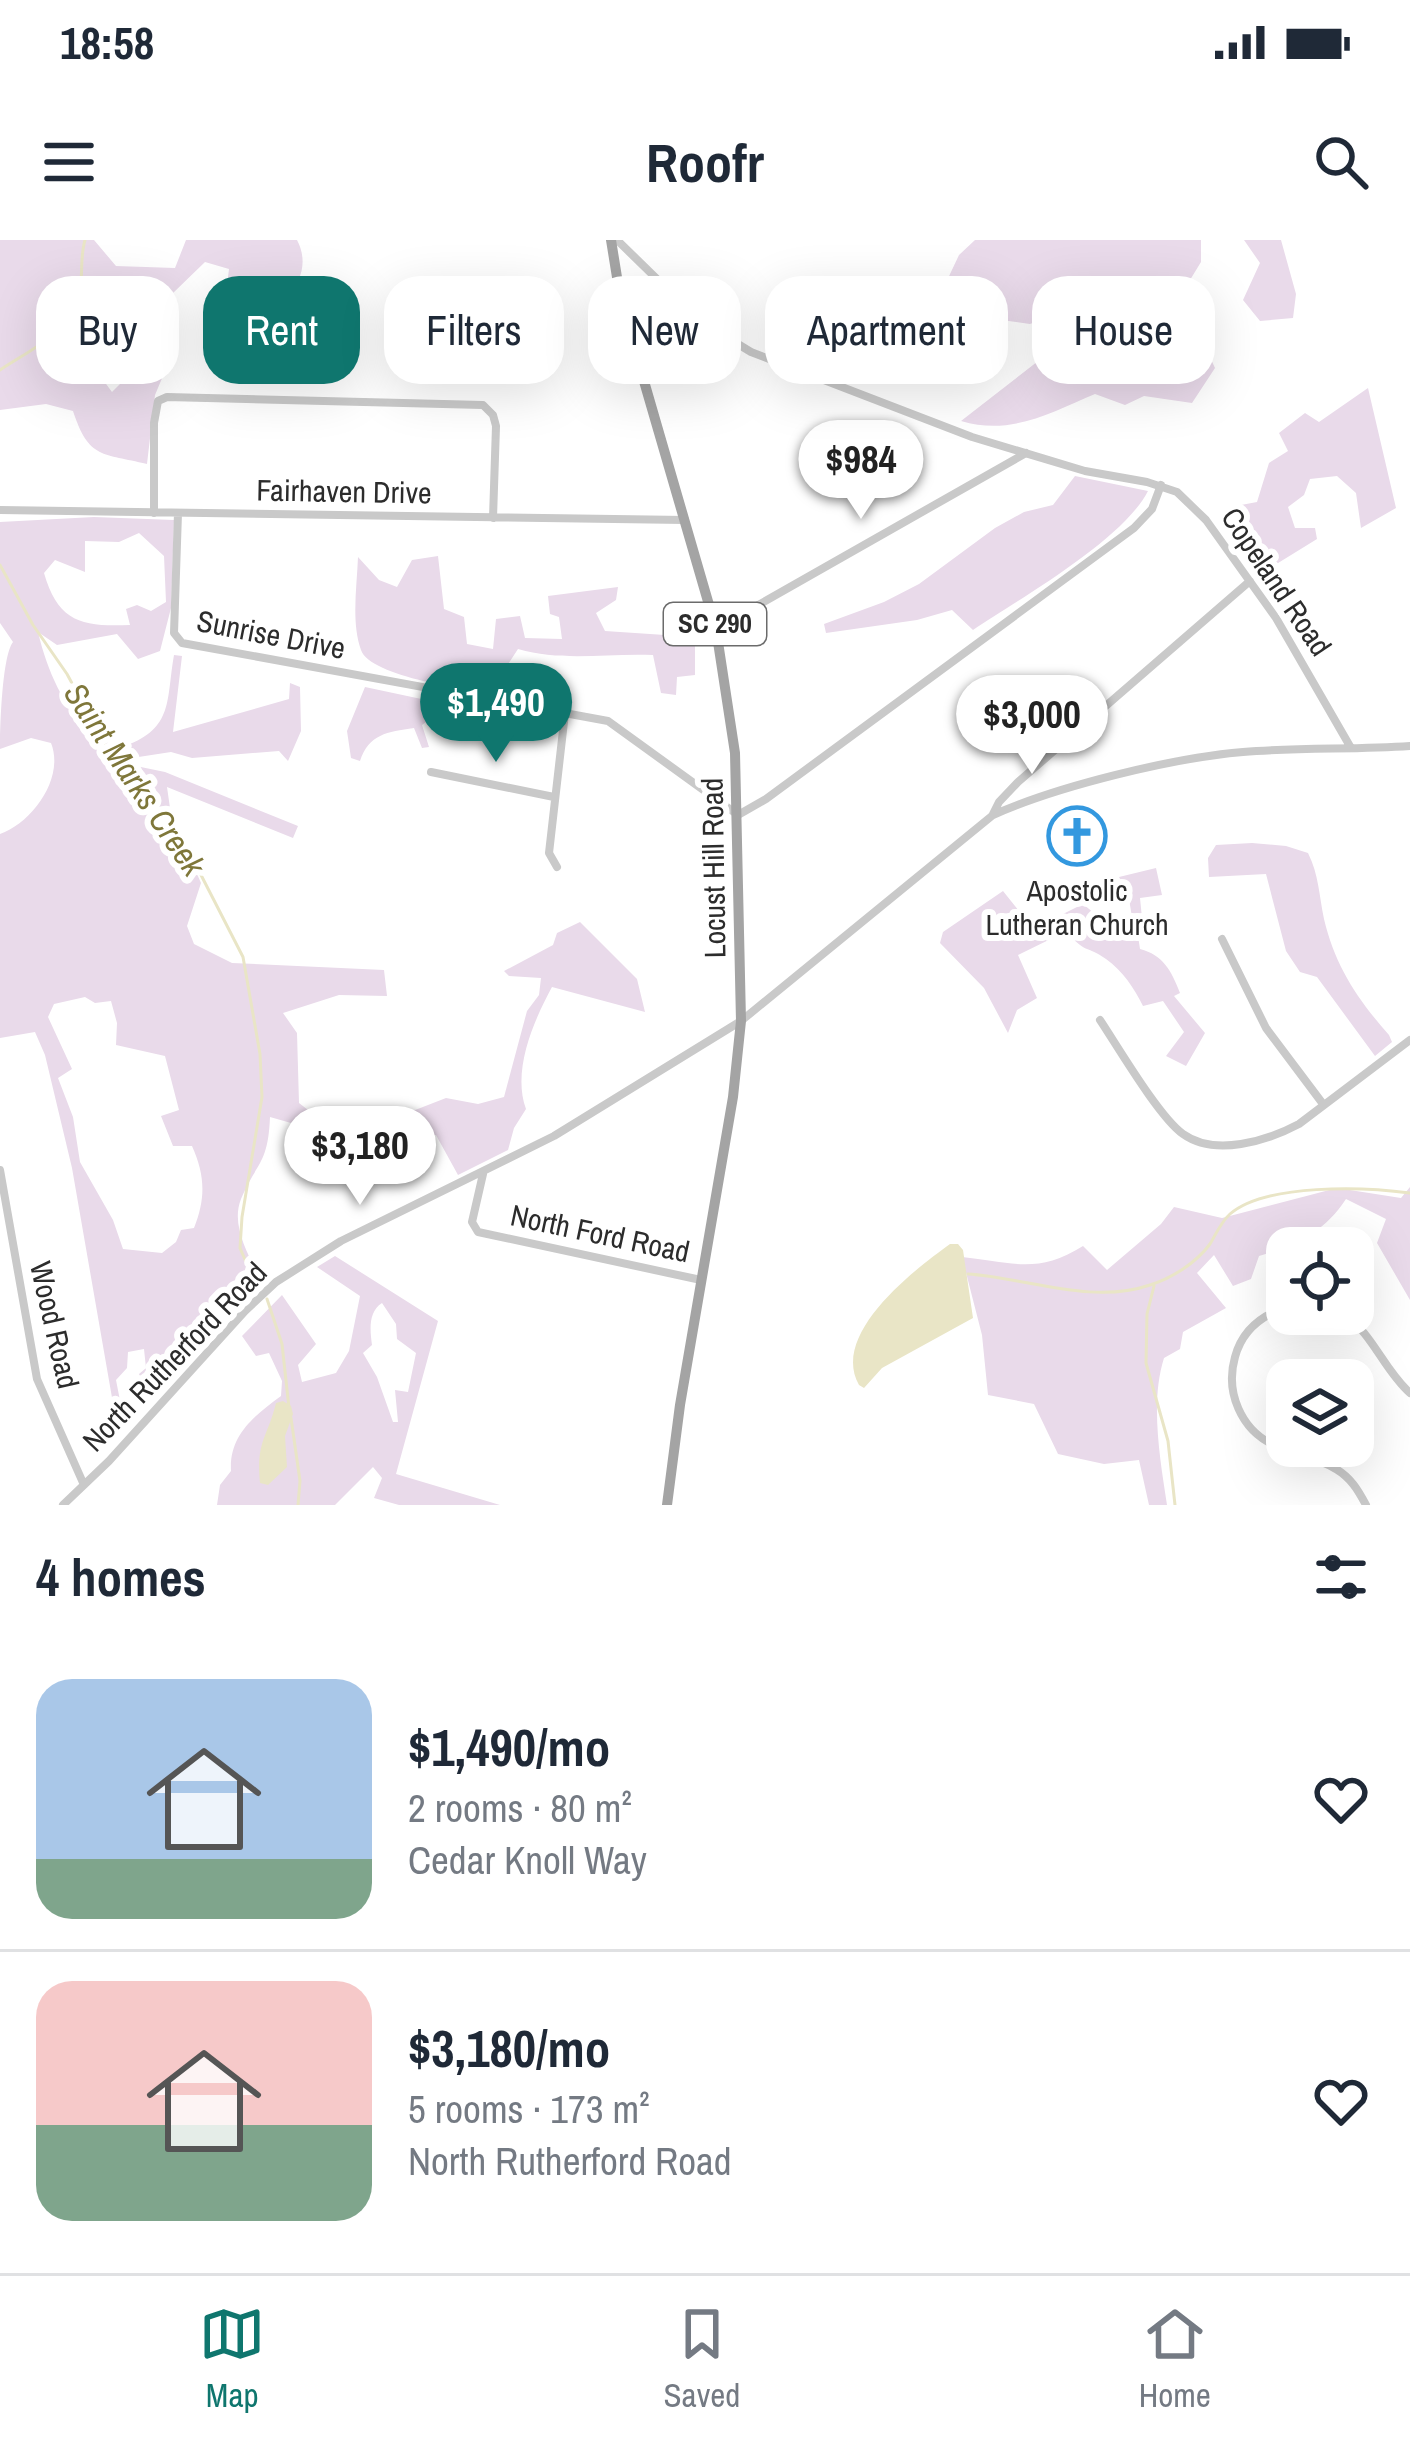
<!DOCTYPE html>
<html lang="en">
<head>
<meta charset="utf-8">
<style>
	:root { --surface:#fff; --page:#f6f6f7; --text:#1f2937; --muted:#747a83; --line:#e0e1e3; --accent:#0f766e }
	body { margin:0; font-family:"Archivo Narrow",sans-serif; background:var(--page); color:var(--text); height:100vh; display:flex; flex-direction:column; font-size:45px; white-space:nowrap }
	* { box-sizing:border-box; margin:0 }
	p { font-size:39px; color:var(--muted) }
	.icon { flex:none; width:66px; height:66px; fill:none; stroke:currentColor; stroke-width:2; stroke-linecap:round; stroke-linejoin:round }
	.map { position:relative; height:1265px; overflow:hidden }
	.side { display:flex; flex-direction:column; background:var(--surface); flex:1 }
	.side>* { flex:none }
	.top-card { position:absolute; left:36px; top:36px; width:1338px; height:108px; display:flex; gap:24px }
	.fabs { position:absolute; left:1266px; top:987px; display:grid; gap:24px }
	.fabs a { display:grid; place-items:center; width:108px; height:108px; border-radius:24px; background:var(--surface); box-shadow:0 12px 48px #0002; font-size:60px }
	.price { position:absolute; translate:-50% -102px; padding:0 27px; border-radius:42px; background:#fff; color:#222; font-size:39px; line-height:78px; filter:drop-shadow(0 3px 6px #0008) }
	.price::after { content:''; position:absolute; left:50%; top:72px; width:36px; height:27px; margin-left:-18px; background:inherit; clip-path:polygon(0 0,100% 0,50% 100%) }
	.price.active { background:var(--accent); color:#fff }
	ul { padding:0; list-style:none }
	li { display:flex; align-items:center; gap:36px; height:300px; padding:0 36px }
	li+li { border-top:3px solid var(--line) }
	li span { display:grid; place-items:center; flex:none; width:336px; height:240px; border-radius:36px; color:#555 }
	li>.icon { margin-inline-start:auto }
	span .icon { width:144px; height:144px; fill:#fffc; stroke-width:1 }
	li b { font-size:51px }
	h2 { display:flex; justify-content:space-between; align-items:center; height:144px; padding:0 36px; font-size:51px }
	.tag { padding:0 42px; border-radius:36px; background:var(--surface); box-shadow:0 12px 48px #0002; font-size:42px; line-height:108px }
	.tag.active { background:var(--accent); color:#fff }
	.status { display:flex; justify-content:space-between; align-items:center; height:84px; padding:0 60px; background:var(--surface); direction:ltr }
	.status svg { height:33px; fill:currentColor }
	header { display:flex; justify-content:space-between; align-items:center; height:156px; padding:0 36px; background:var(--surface); font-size:54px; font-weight:700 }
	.tab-bar { display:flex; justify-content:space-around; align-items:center; height:168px; border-top:3px solid var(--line); background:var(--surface); font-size:33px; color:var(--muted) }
	.tab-bar a { display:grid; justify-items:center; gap:6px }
	.tab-bar .active { color:var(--accent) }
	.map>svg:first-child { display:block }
</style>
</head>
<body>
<div class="status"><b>18:58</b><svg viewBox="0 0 49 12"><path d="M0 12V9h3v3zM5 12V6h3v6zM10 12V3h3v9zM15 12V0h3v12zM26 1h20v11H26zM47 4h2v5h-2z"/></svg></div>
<header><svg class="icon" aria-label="menu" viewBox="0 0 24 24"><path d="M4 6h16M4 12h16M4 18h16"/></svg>Roofr<svg class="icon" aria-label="search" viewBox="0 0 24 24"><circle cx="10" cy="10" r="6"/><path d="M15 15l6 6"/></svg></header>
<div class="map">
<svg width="1410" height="1265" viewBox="0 0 1410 1265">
	<rect width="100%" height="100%" fill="#fff"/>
	<path fill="#e9daea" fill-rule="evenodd" d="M0 0H94L116 26 175 28 186 0H297C308 21 302 41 286 58L292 80 304 79 320 97 282 114 273 98 236 94 224 70 229 29 205 22 171 55 168 124 155 155 147 224C103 213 89 220 73 171L46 164 0 170ZM113 97 141 102 134 130 112 152 92 125 98 107Z
		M975 0H1201V22L1190 40 1201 98 1215 128 1192 163 1144 156 1125 165 1095 154C1050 173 1011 196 961 181L1060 104 1067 79 1059 73 1030 84 986 78 926 85 959 15Z
		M1244 0H1281L1296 54 1293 78 1260 81 1243 60 1260 23Z
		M1368 148 1396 268 1361 288 1356 253 1337 236 1310 239 1304 255 1288 267 1295 288H1315L1317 299 1262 333 1223 282 1225 268 1257 262 1269 223 1288 211 1279 193 1305 173 1319 182Z
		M1075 236 1148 251C1123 300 1021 358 973 390L952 370 917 380 826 393 824 384 884 362 919 344 995 288 1024 272 1053 265Z
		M94 277 174 280 171 368 160 411 138 419 117 394 57 405 38 392C48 434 63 463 90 496L117 497 125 506C174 488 166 460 174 415L182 416 173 492 289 459 290 443 300 447 301 491 288 521 279 511 192 518 171 512 132 518 131 525 165 532 298 586 293 598 167 547 171 575 201 643 187 686 194 704 232 723 384 730 387 756 339 755 283 773 297 793 299 863 321 880 392 879 446 858 478 864 504 857 527 771 539 755 541 738 509 736 504 731 553 705 557 693 580 682 637 739 645 772 552 747C533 782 512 831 526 869L514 888 508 910 458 935 436 895 412 897 373 889 319 891 270 877C268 925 257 921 241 959 230 986 250 1018 262 1042L148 1163 139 1134 146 1128 144 1109 128 1112 127 1128 116 1140 123 1176 118 1192 72 928 45 815 35 792 0 798V594C32 583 65 538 51 503L31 498 0 509C0 488 2 416 13 402L0 383V282ZM139 293 164 316 166 362 151 371 137 365 126 369 130 385C82 387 58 382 44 333L55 320 85 332V301L119 302ZM85 757 95 763 111 761 117 783 116 805 165 816 179 870 161 876 173 906H192C205 935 206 958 194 988L181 990 176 1002 162 1013 123 1009 113 980 80 922 73 877 58 838 72 829 48 777 54 764Z
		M438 316 444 369 464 377 467 404 493 409 496 379 520 376 525 398 562 399 559 377 550 374 548 356 618 347 616 360 596 373 605 391 695 397V435L677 437 676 455 661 453 653 415C606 413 563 422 518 409L503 432 500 454C472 451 370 437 361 410 351 382 357 346 358 317L379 340 397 347 412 320Z
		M365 447 473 470 471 482 434 476 422 485 429 507 422 508 414 488C387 492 369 494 360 521L351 518 347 491Z
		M1252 603 1286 606 1308 613C1319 635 1319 656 1324 679 1335 726 1358 760 1389 795L1392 802 1375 816 1317 737 1300 732 1286 711 1266 634 1209 637 1208 618 1216 605Z
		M1156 628 1162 655 1140 658 1142 678 1136 683 1140 709C1163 715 1171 730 1180 753L1174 756 1205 793 1186 826 1166 816 1184 792 1163 761 1143 766C1134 748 1123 731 1106 719 1087 705 1084 714 1067 691L1018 715 1037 758 1017 770 1008 793 984 748 940 703 943 692 1003 651 1040 697 1059 685 1057 677 1083 664 1118 693 1132 677 1128 653 1119 637Z
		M1410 947V1060L1377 1003 1386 979 1346 959C1325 992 1295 1005 1259 1016L1251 1039 1233 1046 1214 1015 1197 1033 1226 1068 1183 1092 1180 1109 1164 1118C1150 1162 1160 1219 1167 1265H1149L1139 1220 1104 1224 1058 1214 1034 1164 988 1155 982 1095 962 1017C1012 1022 1037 1035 1083 1006L1107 1030 1161 984 1174 967 1222 978 1337 948 1401 958Z
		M335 1016 438 1081 396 1234 500 1265H399L374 1258 382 1238 373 1227 335 1265H217L220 1245 231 1231C229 1195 254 1176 281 1156L282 1141 269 1113 256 1116 242 1096 282 1055 316 1104 298 1125 302 1142 336 1133 349 1111 360 1056 317 1027ZM382 1063 396 1084 397 1099 416 1113 408 1152 395 1150 398 1182H393L377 1137 363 1113 372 1105C370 1090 368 1072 382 1063Z"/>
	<path fill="#e9e5c6" d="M950 1004H958L963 1010 973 1078 882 1128 864 1148 859 1145C830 1094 914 1030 950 1004Z
		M283 1161 291 1166 293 1174 285 1196 287 1227 268 1245 260 1243C256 1201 267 1199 276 1163Z"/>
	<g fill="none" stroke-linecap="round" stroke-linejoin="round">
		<path stroke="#e9e5c6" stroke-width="3" d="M0 130C31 109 74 92 80 49 83 32 80 17 85 0
			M0 325 33 385 67 434 108 510 126 536 179 592 243 717 260 814 262 857 242 977 240 1008 256 1045
			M968 1034C1027 1038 1092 1065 1150 1045 1172 1038 1196 1023 1210 1004 1216 994 1221 982 1230 974 1266 943 1365 947 1410 953
			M1154 1046 1147 1074 1146 1123 1168 1201 1175 1265
			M267 1059 282 1104 289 1168
			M291 1178 300 1241 298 1265"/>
		<path stroke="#c9c9c9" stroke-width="8" d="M617 0 700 81 751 112 972 197 1085 231 1147 242 1177 252 1206 280 1276 378 1351 508
			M0 270 685 280
			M154 273V183L158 161 167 157 483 165 493 175 496 186 493 278
			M178 273 174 393 182 403 608 481 738 575 766 559 1134 288 1152 269 1161 245
			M716 389 1026 213
			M431 532 554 557
			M993 574 999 562 1018 542 1250 341
			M557 627 549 613 565 473
			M1222 699 1266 788 1323 864
			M1100 780C1118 807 1159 877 1183 894 1215 917 1267 901 1299 884L1410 800
			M0 930 37 1139 84 1245
			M483 934 472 982 478 992 701 1040
			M1287 1067C1262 1075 1242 1091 1235 1117 1225 1152 1241 1190 1274 1205 1294 1215 1317 1217 1336 1229 1351 1238 1358 1250 1366 1265
			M1344 1074C1373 1094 1384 1130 1410 1153
			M63 1265 109 1221 245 1071 276 1042 341 1001 554 896 741 781 993 575C1058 546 1172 518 1243 512 1299 507 1355 510 1410 506"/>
		<path stroke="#a4a4a4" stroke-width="10" d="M611 0 621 62 716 389 735 513 741 781 733 857 680 1165 667 1265"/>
	</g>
	<defs>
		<g id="church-ring" transform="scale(3)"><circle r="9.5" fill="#fff" stroke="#3398df" stroke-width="1.5"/><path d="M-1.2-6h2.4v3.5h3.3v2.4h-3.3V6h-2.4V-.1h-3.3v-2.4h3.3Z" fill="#3398df"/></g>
	</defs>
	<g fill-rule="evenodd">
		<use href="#church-ring" x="1077" y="596"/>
	</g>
	<g text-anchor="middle" stroke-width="12" stroke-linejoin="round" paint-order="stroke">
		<rect fill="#fff" stroke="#6b6b6b" stroke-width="3" x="664" y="363" width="102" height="42" rx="9"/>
		<g font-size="27" font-weight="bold" fill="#2c2c2c">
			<text x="715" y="393">SC 290</text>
		</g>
		<g font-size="30" fill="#2c2c2c" stroke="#fff">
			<text transform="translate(344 252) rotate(1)" y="10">Fairhaven Drive</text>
			<text transform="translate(1276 342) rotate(56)" y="10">Copeland Road</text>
			<text transform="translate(271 395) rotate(11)" y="10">Sunrise Drive</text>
			<text transform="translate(714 628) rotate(-91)" y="10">Locust Hill Road</text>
			<text transform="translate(600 994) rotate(12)" y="10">North Ford Road</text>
			<text transform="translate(54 1085) rotate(77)" y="10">Wood Road</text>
			<text transform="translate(175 1117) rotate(-46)" y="10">North Rutherford Road</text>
		</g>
		<g font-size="30" fill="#2c2c2c" stroke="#fff">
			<text x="1077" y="661">Apostolic<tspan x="1077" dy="34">Lutheran Church</tspan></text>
		</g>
		<g font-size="33" font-style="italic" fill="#7f773a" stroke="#fff">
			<text transform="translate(135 539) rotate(56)" y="12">Saint Marks Creek</text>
		</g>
	</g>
</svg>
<div class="fabs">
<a><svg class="icon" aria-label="locate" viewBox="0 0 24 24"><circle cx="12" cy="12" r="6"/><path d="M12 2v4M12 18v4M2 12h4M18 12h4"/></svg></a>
<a><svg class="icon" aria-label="layers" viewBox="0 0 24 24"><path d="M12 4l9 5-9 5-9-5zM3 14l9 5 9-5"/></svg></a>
</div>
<b class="price" style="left:861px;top:282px">$984</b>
<b class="price active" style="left:496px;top:525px">$1,490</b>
<b class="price" style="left:1032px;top:537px">$3,000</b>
<b class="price" style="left:360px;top:968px">$3,180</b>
<div class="top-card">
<a class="tag">Buy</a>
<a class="tag active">Rent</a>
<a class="tag">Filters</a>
<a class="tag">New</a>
<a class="tag">Apartment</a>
<a class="tag">House</a>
</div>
</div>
<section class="side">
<h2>4 homes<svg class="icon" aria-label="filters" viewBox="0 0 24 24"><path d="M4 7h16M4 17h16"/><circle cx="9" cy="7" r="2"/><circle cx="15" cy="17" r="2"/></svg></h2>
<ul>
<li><span style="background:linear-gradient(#a9c7e8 75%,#7fa58c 0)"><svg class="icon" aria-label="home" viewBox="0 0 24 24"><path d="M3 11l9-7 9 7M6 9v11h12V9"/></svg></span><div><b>$1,490/mo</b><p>2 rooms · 80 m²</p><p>Cedar Knoll Way</p></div><svg class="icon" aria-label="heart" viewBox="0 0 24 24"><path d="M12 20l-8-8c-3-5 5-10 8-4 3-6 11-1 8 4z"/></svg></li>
<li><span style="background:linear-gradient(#f6c9c9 60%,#7fa58c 0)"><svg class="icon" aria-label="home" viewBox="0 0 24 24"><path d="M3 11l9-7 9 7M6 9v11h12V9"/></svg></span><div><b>$3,180/mo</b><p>5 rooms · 173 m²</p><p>North Rutherford Road</p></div><svg class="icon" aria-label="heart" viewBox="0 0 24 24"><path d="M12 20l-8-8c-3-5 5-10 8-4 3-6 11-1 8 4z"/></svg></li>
</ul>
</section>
<nav class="tab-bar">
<a class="active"><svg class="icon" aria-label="map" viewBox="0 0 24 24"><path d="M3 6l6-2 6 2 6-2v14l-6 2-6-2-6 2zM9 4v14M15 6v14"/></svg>Map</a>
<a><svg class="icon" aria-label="saved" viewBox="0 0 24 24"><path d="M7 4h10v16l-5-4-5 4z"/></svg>Saved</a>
<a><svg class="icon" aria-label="home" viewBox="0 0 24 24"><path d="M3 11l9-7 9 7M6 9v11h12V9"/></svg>Home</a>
</nav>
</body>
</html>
